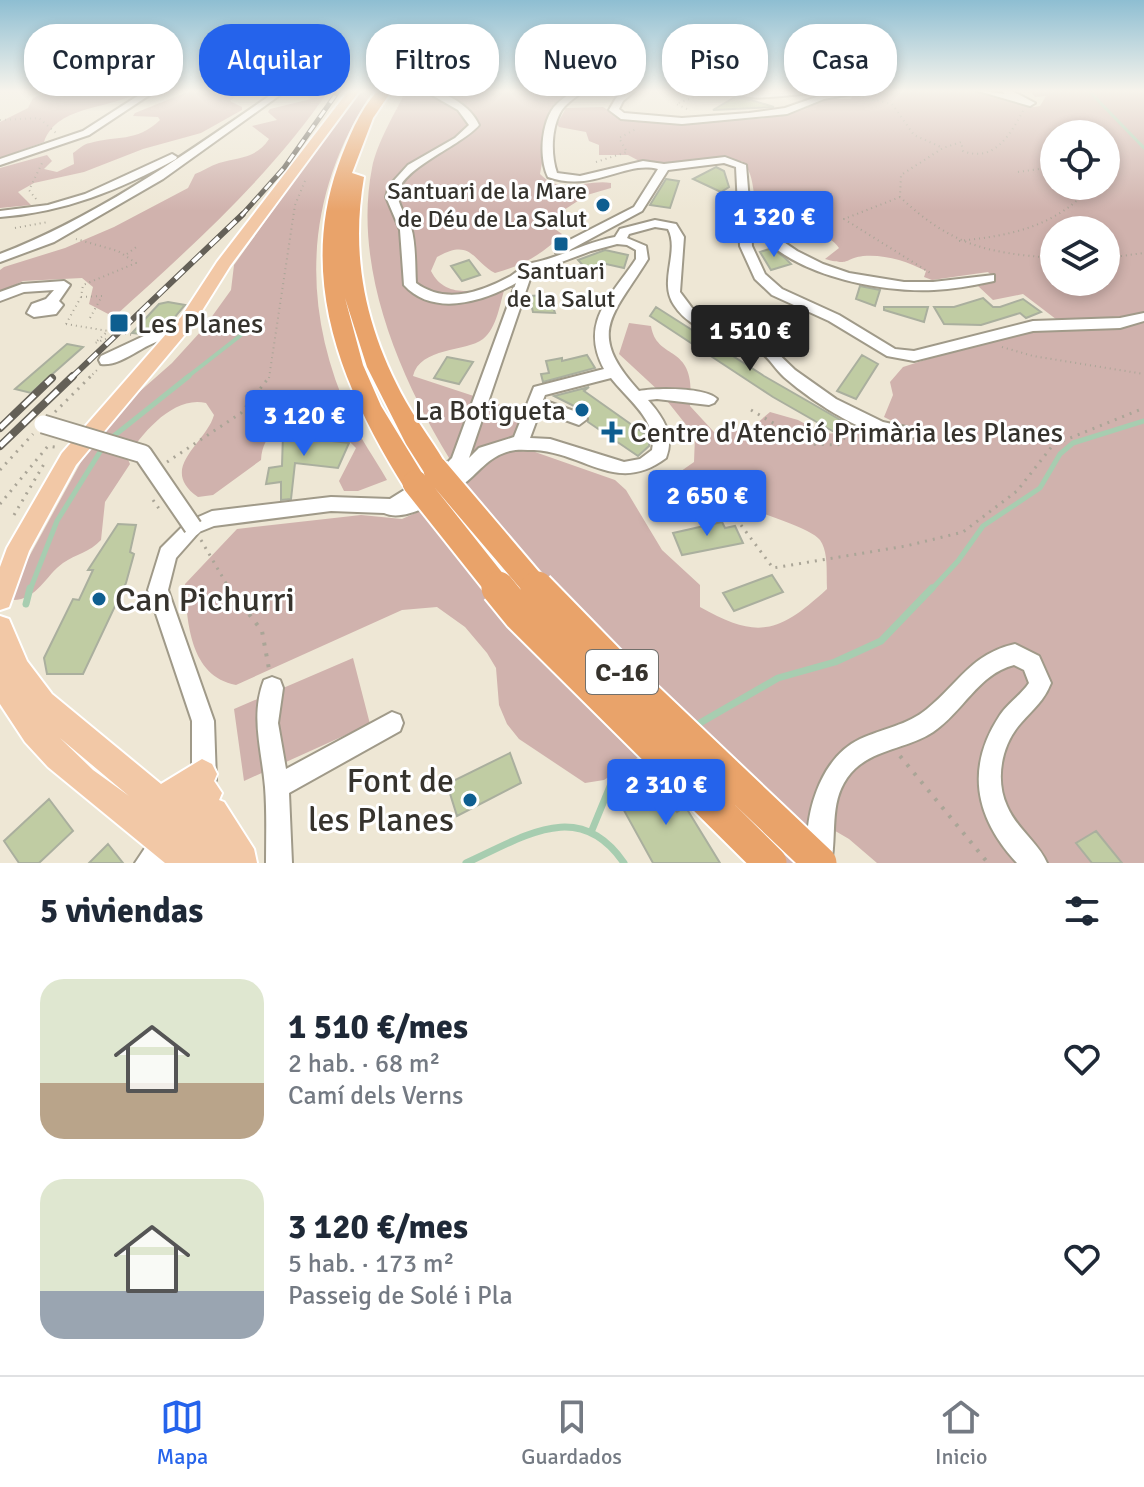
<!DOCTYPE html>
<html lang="es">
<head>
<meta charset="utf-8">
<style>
	:root { --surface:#fff; --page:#f2f2f3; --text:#1f2937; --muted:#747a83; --line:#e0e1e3; --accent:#2563eb }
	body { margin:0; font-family:Signika,sans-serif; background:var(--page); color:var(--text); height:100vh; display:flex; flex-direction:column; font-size:30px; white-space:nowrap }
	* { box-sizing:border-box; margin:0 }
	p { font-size:26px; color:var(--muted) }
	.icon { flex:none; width:44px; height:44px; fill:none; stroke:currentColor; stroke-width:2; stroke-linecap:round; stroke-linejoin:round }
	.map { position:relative; height:863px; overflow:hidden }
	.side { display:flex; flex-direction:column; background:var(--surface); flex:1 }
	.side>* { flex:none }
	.hud { position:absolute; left:24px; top:24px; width:1096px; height:72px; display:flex; gap:16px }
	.tools { position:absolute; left:1040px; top:120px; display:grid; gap:16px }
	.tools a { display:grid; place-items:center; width:80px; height:80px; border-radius:50%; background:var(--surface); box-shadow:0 4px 12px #0003; font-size:40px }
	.price { position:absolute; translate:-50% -68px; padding:0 18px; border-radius:8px; background:var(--accent); color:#fff; font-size:26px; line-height:52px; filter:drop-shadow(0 2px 4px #0008) }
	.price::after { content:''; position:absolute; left:50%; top:48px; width:24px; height:18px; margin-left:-12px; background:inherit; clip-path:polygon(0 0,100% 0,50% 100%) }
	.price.current { background:#222; color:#fff }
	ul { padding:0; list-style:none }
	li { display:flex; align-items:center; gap:24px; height:200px; padding:0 40px }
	li span { display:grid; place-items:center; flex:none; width:224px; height:160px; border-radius:24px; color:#555 }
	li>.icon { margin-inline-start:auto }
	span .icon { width:96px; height:96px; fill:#fffc; stroke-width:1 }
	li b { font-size:34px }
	h2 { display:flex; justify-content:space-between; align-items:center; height:96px; padding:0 40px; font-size:34px }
	.tag { padding:0 28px; border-radius:32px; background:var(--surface); box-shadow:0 4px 12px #0003; font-size:28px; line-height:72px }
	.tag.current { background:var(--accent); color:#fff }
	.dock { display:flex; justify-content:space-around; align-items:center; height:112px; border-top:2px solid var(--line); background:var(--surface); font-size:22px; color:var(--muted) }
	.dock a { display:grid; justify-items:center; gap:4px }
	.dock .current { color:var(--accent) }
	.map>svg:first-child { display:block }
</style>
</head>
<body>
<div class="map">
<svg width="1144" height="863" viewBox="0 0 1144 863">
	<rect width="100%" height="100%" fill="#eee7d5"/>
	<path fill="#d0b2ad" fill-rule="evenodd" d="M52 90H141C112 111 58 103 44 142L0 158V122L28 108 33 98Z
		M192 90H243L230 101 242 107V110L201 133 143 149 84 172 34 183 18 192 31 205 0 208V168L47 155 52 161 44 169 57 172 74 164 73 153C78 150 83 144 90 143 116 135 136 143 160 120L158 117 133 116 135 113Z
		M297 90H329C270 177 191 247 114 317L89 304 93 287 82 278 23 281 0 292V270L4 267 65 248 114 227 188 188 195 174C203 171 210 166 219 163 238 157 256 159 269 139L252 126 277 120 268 112 270 109 311 99Z
		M359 90 373 91C305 193 299 304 350 416 360 438 375 459 387 480L358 491H344L339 481 356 448 341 433 309 418C283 423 263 431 261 460L213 495 198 497C157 468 206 444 214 415L206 403C174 395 142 433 127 457L130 464 105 502 101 540C90 552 76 554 63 563 46 575 37 600 13 600L11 594 18 577 81 462 121 408 172 363 203 329 231 290 234 265Z
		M406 90H576L552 107 540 174C561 196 586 179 611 183V188L587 195 550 219 549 225 562 234C544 254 521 266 495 273 473 262 472 237 437 257L431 271C446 301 478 289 505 287 500 303 497 328 483 339 466 352 420 347 413 376L501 405 512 411 535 452 615 480 626 490 662 550 700 585V607C758 640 779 633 827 589 826 574 829 553 820 540 812 528 738 504 723 503 691 503 698 523 658 502L654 490 694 462 695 436 660 392 619 354 629 323 651 326C657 363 697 341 690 406L714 432 749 430 770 412 798 420 824 434 861 431 896 436 916 433 884 417 893 395 890 382 903 367 990 339 1065 326 1023 294 993 300 978 286 983 285 981 282 996 280 988 272 932 280 924 277 926 271C907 261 884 254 863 256 843 259 851 266 825 259L839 248C822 223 796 252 770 229 747 208 760 179 742 161L643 163 628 155H599V145L589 141 586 132 559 127 557 124 566 108 603 107 624 120 675 124 766 118 817 99H851L853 95 849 90H970L1034 107 1040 106 1046 96 1035 97 1029 90H1144V863H877L849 839 825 825 800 863H752L681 784 639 757 604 780 585 783 519 739 507 724 499 705 496 668 487 653 465 627 437 607 402 610 236 685C190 676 187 623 185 584L237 529 361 515 402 519 456 495 465 483C407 395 351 275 372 168 377 142 395 114 406 90ZM1054 134H1106V186H1054ZM1054 230H1106V282H1054Z
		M353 658 370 724 244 781 234 709Z"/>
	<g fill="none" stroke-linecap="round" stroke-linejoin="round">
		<path stroke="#a7cdb0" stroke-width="3" d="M1088 90 1144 148"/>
		<path stroke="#a7cdb0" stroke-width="4" d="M186 378 250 328"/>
		<path stroke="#a7cdb0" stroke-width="5" d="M110 439 189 376
			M30 590 57 521 103 447
			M931 590 958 561 983 526 1040 488 1060 454 1073 443 1144 421"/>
		<path stroke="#a7cdb0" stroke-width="7" d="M26 604 30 588
			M693 727 778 678 835 662 881 641 932 588
			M592 830 613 779 648 757
			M466 863C524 837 579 797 624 863"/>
	</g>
	<path fill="#c0cca3" stroke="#aaaf9e" stroke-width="2" d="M735 97 751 100 774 107 713 110Z
		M716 167 724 171 729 187 721 192 693 179Z
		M666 179 679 181 670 208 650 205Z
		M772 248 785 258 791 264 771 270 760 252Z
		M605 250 628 255 624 268 606 264 588 271 578 260Z
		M469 260 480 275 462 281 451 266Z
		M860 286 880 290 875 306 856 299Z
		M549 295 555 313 533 312 529 296Z
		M983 298 993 307H1000L1023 299 1041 312 1026 318 1020 313 981 325 944 324 934 307H954Z
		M168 302 185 305 170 323 163 322 141 334 132 333 159 304Z
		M656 307 764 376 844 422 836 433 773 397 650 316Z
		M884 307H928L924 322 884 310Z
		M67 344 83 347 31 393 15 389Z
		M587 355 595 368 543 382 541 374 549 373 546 361 562 358V361Z
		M862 355 878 364 856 399 837 391Z
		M447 357 473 362 459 384 434 378Z
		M589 387 584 391 649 437V446L638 456 588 422 586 412 554 396Z
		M307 429V438L349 443 338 468 295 463 291 499 281 500V482L266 484 269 468 282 466 283 434Z
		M722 522 725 528 735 526 743 543 682 555 673 533Z
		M118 524 136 525 130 552 134 554 126 583 83 674H47L44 658 73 599 79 600 93 570H88Z
		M772 575 783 592 734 611 723 593Z
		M510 753 521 783 457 816 447 784Z
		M650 773 677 812 685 806 720 863H653L621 805Z
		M49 799 73 831 39 863H19L4 841Z
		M1096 831 1122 863H1092L1076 843Z
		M108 844 123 863H89Z"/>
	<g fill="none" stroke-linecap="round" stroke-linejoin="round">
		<g stroke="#a09a89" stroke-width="4">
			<path id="minor" d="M147 90H157L89 135 0 165V159L83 131Z
				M278 90H287L163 179 54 242 0 262V254C101 215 189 151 278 90Z
				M423 90C444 90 470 105 479 125 462 146 393 171 398 198 400 208 407 218 411 227 416 244 415 266 416 283 446 305 481 292 511 276 517 272 525 264 532 263 559 258 586 242 615 237L620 229 655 220 676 224 684 237 680 292 695 312 717 325 769 345 795 370 836 399 883 422 915 429 917 433 915 437C880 448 810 400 784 377 775 369 769 357 759 351 730 335 693 335 674 305 658 281 680 252 668 229L655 227 629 234 627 238 646 246 648 259C613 316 585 332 639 391 656 388 705 387 717 399L714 403 709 405 657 399 648 400C663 417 675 435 666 458 617 495 586 453 534 450 526 450 517 449 510 451 487 457 479 473 461 486 443 499 405 523 384 513L331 511 214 526 199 532 176 558 168 590 214 721 216 780 212 788 204 792 196 788 192 780V721L148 590 161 548 187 522 212 511 331 497 390 499 446 464 452 458 516 283C483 302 433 317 404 285L400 230 386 197 389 186 408 165 455 138 469 125 458 110ZM617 244 627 245 636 250V259C611 297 579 322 604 369L534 387 514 437 479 448 469 458 532 273 591 251ZM611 378C627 399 658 420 652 450L640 459 624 462 550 439 530 438 540 411 579 425 587 419 585 415 543 400 545 395Z
				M575 90H584C577 97 565 103 560 113 551 130 551 156 557 173L580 176 643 161 664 164 725 157 746 165 749 201 769 232 797 251 823 264 849 273 904 282H933L994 275V281L989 282C971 286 952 289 934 290 878 293 777 273 750 219L752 246 765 274 782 289 839 315 895 349 914 351 1033 321 1120 318 1144 313V321L1120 328 1033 331 914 361 887 356 829 321 772 295 755 279 740 246 736 167 724 163 668 170 642 211 564 253H556V247L634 207 658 169C625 160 594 193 548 177 539 158 541 124 554 107 560 100 568 95 575 90Z
				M627 90H636L623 101 619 109 624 113 682 118 749 113 785 108 828 93C796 91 753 106 726 90H840L851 94 824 99 787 114 682 124 621 119 609 110 616 98Z
				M975 90 1005 94 1000 90H1010L1035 103 1030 106Z
				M172 154 177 157 176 159C119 190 65 212 0 217V211L48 205 85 194Z
				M64 281 70 285 59 301 63 305 56 314 34 317 27 313 32 304 46 299 54 290 24 292 0 301V292L22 284Z
				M163 327 182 331 184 334 177 339C149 335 126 367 101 364L99 360 101 356Z
				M1015 644 1039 656 1051 683C1044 701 1033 709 1021 723 1001 745 995 780 1007 806 1016 828 1038 842 1047 863H1017C975 818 965 768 1000 715 1008 703 1021 695 1029 683L1024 670 1014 665C978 674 963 712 933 732 906 750 867 749 847 778 829 804 837 835 831 863H809C801 821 819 758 860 739 882 729 908 725 927 709 959 683 971 654 1015 644Z
				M272 677 280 680 283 688 278 723 286 769 392 712 400 715 403 723 400 731 289 793 292 863H266C266 838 267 812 265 787 262 751 250 716 264 680Z
				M164 830 173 833 176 842 164 863H135L155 833Z"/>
		</g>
		<g stroke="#fff" stroke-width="4">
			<path id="major" d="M349 90H360L230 266 193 325 76 465 29 551 9 607 0 610V567L7 548 62 453 181 317 217 262Z
				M0 616 9 619 27 661 52 694 161 784 202 759 212 764 217 774 214 781 222 793 219 800 224 802 254 849 257 863H165L48 767 25 742 0 704ZM60 738 129 796 93 770Z"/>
		</g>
		<g stroke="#fff" stroke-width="4">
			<path id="highway" d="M378 90H392L373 118 352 173 364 177C350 258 366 330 406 402 419 425 436 446 449 470L445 477 436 480 427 477 406 444 367 367 345 298 363 365 381 406 428 483 424 490 415 493 406 490C344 392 297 282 338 166 348 139 359 111 378 90Z"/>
		</g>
		<path stroke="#aaa597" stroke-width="2" stroke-dasharray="1 4" stroke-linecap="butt" d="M858 96 892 104 914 135 943 148
			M687 109 676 104 712 90
			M1023 111C1010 135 994 163 963 151L961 142 943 148 901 175 900 197C951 245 986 253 1054 258
			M0 120 39 118 56 133
			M596 162 627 152 619 138 636 129
			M1018 172 1054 167
			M900 197 844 219 932 274
			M36 199 29 190 43 161
			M15 228 48 222
			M959 241C1005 236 1047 229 1082 196L1080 186
			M127 254 139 245
			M1106 258 1144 253
			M81 297 102 296 90 318
			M66 324 81 297 83 285 136 263 118 251 76 239
			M106 339 95 343 108 331
			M1002 347 1033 356 1144 374
			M89 378 98 369
			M269 378 295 205 305 181"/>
		<path stroke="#aaa597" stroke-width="3" stroke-dasharray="2 6" stroke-linecap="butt" d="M751 410 809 444 838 445 851 431
			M55 412 91 376
			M167 462 241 413 270 376
			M0 470 33 434
			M652 474 732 513 773 568 906 546 963 532 1017 491 1053 445 1144 408
			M153 500 162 513
			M0 504 48 446 55 447
			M14 515 44 464
			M201 540 230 590"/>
		<path stroke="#aaa597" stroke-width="4" stroke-dasharray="3 8" stroke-linecap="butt" d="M229 588 262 631 269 669
			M900 756 988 863"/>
		<use href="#minor" fill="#fff" fill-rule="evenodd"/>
		<use href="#major" fill="#f2c8a6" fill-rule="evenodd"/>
		<use href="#highway" fill="#e9a36a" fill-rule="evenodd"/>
		<g stroke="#646057" stroke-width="5">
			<path id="rail-far2" d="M241 216 284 168 339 90"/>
		</g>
		<g stroke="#646057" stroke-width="6">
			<path id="rail-far1" d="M71 378 243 214"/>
		</g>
		<g stroke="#646057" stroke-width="8">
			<path id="rail" d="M0 428 52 378
				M0 446 73 376"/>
		</g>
		<use href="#rail-far2" stroke="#fff" stroke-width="3" stroke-dasharray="9" stroke-linecap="butt"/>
		<use href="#rail-far1" stroke="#fff" stroke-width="4" stroke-dasharray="12" stroke-linecap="butt"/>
		<use href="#rail" stroke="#fff" stroke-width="5" stroke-dasharray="16" stroke-linecap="butt"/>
		<g stroke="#a09a89" stroke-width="21" stroke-linecap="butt">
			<path id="minor-bridge" d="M43 424 143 454 193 527"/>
		</g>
		<g stroke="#fff" stroke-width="29" stroke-linecap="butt">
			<path id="highway-bridge-far1" d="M436 470 538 590
				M415 483 500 590"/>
		</g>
		<g stroke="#fff" stroke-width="37" stroke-linecap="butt">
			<path id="highway-bridge" d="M498 588 520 615 770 863
				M537 588 620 673 820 863"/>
		</g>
		<path stroke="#aaa597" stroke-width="2" stroke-dasharray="1 4" stroke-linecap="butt" d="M66 324 132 335"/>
		<use href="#minor-bridge" stroke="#fff" stroke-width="17"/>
		<use href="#highway-bridge-far1" stroke="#e9a36a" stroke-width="25"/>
		<use href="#highway-bridge" stroke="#e9a36a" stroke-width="33"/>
	</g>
	<linearGradient id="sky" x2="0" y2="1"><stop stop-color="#8ebed2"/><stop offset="0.43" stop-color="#f7f4ec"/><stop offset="1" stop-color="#f7f4ec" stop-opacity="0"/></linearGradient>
	<rect width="1144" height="211" fill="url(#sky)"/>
	<g fill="#0e5e90" stroke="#fff" stroke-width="3">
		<circle cx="603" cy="205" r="8"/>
		<rect x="553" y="236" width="16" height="16" rx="4"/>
		<rect x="109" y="313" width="20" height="20" rx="4"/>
		<circle cx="582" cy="410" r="8"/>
		<path d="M608 420h8v8h8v8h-8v8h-8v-8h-8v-8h8z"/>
		<circle cx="99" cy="599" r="8"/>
		<circle cx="470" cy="800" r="8"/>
	</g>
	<g text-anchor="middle" stroke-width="6" stroke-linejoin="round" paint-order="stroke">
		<g font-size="24" fill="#36332d" stroke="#fff" text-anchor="end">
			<text x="587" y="199">Santuari de la Mare<tspan x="587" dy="28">de Déu de La Salut</tspan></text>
			<text x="561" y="279" text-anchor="middle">Santuari<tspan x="561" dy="28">de la Salut</tspan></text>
		</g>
		<rect fill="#fff" stroke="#72706c" stroke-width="2" x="586" y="650" width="72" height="44" rx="6"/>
		<g font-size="26" font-weight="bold" fill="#36332d">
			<text x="622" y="681">C-16</text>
		</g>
		<g font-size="28" fill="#36332d" stroke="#fff" text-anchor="start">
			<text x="137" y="333">Les Planes</text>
			<text x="566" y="420" text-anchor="end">La Botigueta</text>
			<text x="630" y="442">Centre d'Atenció Primària les Planes</text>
		</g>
		<g font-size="34" fill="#36332d" stroke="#fff" text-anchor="start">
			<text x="115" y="611">Can Pichurri</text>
			<text x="454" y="792" text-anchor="end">Font de<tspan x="454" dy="39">les Planes</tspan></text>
		</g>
	</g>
</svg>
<div class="tools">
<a><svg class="icon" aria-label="locate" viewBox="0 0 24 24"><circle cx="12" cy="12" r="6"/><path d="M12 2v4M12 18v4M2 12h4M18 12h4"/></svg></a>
<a><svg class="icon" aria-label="layers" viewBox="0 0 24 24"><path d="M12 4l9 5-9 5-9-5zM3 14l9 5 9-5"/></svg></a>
</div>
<b class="price" style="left:774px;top:259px">1 320 €</b>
<b class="price current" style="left:750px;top:373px">1 510 €</b>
<b class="price" style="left:304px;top:458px">3 120 €</b>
<b class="price" style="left:707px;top:538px">2 650 €</b>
<b class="price" style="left:666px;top:827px">2 310 €</b>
<div class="hud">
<a class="tag">Comprar</a>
<a class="tag current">Alquilar</a>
<a class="tag">Filtros</a>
<a class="tag">Nuevo</a>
<a class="tag">Piso</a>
<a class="tag">Casa</a>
</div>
</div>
<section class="side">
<h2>5 viviendas<svg class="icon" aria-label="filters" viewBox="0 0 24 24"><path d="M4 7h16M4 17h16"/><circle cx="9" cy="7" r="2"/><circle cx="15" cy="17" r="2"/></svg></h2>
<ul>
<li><span style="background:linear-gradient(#dfe7d0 65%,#b9a48a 0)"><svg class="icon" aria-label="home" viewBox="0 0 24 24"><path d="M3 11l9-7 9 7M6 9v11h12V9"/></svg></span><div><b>1 510 €/mes</b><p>2 hab. · 68 m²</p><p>Camí dels Verns</p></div><svg class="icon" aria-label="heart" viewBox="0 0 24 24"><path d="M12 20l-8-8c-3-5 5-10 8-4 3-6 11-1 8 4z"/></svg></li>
<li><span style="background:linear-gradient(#dfe7d0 70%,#9aa5b1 0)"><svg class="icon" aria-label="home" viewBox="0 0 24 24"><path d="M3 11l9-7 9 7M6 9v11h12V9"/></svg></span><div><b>3 120 €/mes</b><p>5 hab. · 173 m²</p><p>Passeig de Solé i Pla</p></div><svg class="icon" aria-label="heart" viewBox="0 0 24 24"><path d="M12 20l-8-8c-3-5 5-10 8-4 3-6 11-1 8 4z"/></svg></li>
</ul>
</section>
<nav class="dock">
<a class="current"><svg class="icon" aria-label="map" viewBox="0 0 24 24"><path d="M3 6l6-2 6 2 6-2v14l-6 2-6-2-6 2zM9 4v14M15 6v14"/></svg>Mapa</a>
<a><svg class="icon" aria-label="saved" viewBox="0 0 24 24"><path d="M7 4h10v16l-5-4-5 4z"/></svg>Guardados</a>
<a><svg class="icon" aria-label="home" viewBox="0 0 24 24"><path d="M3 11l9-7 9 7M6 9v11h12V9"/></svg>Inicio</a>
</nav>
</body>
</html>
